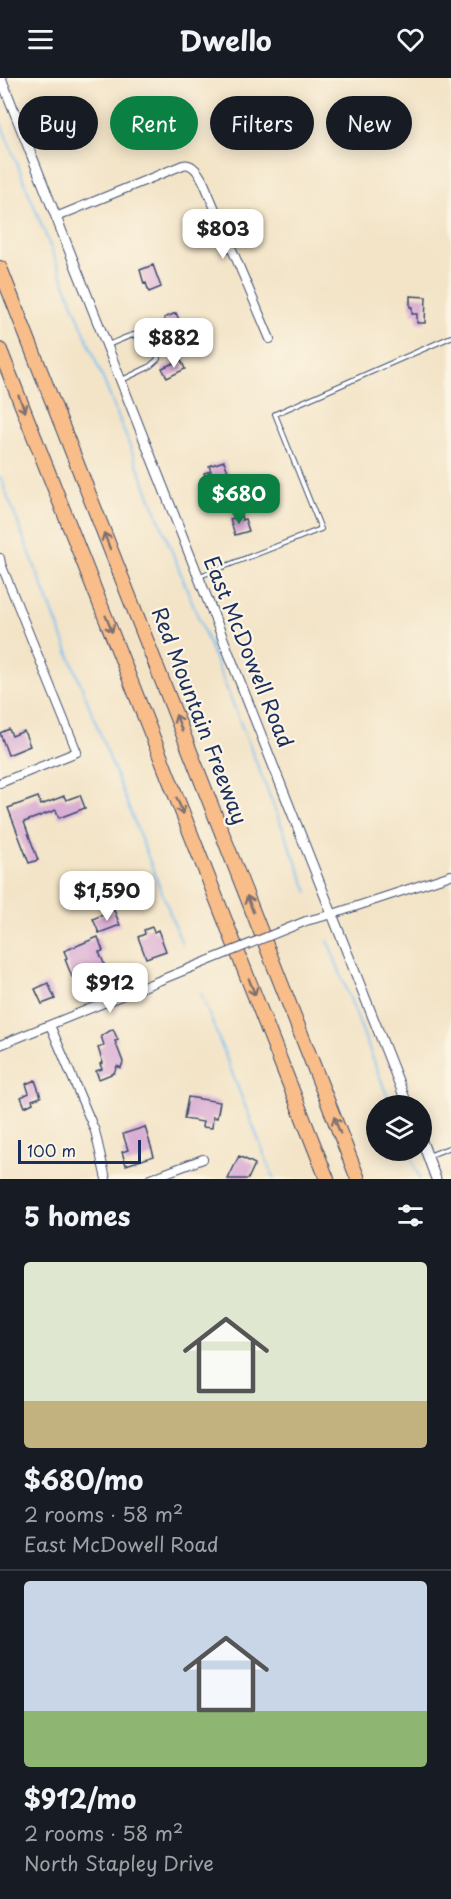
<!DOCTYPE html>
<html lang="en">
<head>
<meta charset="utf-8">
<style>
	:root { --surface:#171b24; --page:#20242c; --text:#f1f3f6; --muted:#9ea1a6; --line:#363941; --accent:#0b8043 }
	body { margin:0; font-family:"Playpen Sans",sans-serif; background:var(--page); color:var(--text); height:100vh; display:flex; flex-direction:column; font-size:22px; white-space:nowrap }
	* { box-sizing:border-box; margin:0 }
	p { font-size:20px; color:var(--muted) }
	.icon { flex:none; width:33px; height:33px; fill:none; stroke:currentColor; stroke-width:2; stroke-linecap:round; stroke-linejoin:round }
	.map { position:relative; height:1101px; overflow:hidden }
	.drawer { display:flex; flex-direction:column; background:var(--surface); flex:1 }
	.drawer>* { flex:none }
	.guide { position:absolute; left:18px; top:18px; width:416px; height:54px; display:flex; gap:12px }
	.controls { position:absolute; left:366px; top:1017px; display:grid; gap:12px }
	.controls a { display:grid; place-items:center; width:66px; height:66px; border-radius:50%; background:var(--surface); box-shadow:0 3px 15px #0003; font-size:30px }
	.scale { position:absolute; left:18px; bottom:15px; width:123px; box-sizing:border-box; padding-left:6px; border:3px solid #1b2f5e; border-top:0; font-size:16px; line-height:21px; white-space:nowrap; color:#1b2f5e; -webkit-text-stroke:4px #fcf5e5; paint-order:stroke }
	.price { position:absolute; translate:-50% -51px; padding:0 14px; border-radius:12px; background:#fff; color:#222; font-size:20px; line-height:39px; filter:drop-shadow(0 2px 3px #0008) }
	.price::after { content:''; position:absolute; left:50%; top:36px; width:18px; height:14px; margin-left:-9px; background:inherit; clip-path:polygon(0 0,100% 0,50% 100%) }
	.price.active { background:var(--accent); color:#fff }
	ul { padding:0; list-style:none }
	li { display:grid; align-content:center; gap:12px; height:318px; padding:0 24px }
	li+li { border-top:2px solid var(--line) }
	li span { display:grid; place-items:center; height:186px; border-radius:6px; color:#555 }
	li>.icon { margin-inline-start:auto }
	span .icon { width:108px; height:108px; fill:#fffc; stroke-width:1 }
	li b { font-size:26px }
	h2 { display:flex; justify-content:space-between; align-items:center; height:72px; padding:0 24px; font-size:26px }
	.chip { padding:0 21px; border-radius:27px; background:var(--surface); box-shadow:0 3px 15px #0003; font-size:21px; line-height:54px }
	.chip.active { background:var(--accent); color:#fff }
	header { display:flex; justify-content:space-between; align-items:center; height:78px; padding:0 24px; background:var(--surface); font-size:27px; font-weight:700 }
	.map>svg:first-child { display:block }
</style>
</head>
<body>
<header><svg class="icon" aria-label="menu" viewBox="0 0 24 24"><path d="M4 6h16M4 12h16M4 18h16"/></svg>Dwello<svg class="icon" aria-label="heart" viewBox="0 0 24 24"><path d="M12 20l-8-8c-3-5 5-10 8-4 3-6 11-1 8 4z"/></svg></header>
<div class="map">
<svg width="451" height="1101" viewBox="0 0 451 1101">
	<rect width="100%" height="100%" fill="#fcf5e5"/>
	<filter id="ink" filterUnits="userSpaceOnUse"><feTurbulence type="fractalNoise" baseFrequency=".0167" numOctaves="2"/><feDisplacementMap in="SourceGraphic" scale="12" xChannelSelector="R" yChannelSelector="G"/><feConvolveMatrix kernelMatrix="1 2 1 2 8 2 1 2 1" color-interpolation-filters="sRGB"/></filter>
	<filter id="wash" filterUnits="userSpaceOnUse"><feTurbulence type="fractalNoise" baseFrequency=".008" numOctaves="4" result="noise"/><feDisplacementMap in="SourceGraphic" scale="24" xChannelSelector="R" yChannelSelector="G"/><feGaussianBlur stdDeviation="1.35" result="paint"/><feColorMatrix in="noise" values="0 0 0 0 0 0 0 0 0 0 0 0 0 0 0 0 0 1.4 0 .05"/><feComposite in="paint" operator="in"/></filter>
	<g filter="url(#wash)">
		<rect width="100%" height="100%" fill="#f3e4c7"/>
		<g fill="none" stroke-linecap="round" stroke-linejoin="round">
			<path stroke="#7dbff2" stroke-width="2" d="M0 43 308 814
				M0 399 182 866
				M328 863 391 1028
				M201 916 274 1101
				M408 1072 420 1101"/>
		</g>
		<g id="blocks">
			<path fill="#d7a7d3" d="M153 187 161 209 149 214 146 205 144 206 140 192Z
				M410 218 426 219 425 245H417V236H412V229H410Z
				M176 235 186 257 174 262 164 240Z
				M181 282 185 291 167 300 162 290Z
				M224 383 229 396 207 404 204 395 211 393 209 388Z
				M241 438 242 442 245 441 249 453 235 457 230 441Z
				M9 651 12 658 24 653 30 668 8 677 0 655Z
				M80 717 85 730 59 740 56 732 24 744 38 782 29 785 8 730 38 719 41 727 64 718 66 722Z
				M114 832 120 847 99 855 93 841Z
				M152 849 154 854 158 852 166 873 146 880 138 859 145 856 144 852Z
				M98 859 103 873 99 874 106 890 96 895 93 889 72 899 65 881 67 880 64 873Z
				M48 905 55 921 42 926 35 911Z
				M113 951 118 962 115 963 123 984 121 990 117 988 114 995 99 1001 96 993 102 991 100 986 103 985 98 970 104 967 101 958Z
				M35 1002 41 1019 32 1022 33 1025 25 1029 21 1019 29 1015 26 1006Z
				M188 1019 220 1024 217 1040 213 1039 212 1050 202 1049 203 1044 184 1041Z
				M145 1049 154 1078 126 1087 122 1074 128 1072 123 1056Z
				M239 1078 255 1086 248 1101H228Z"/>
		</g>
	</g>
	<g filter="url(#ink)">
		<use href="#blocks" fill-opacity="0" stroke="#3b4a6e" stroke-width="1.5"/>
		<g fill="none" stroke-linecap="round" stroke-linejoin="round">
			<g stroke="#3b4a6e" stroke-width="6">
				<path id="service" d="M108 267C132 257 155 242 158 281L149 289 122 302
					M200 498 321 451 275 336 451 259
					M428 1078 451 1069"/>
			</g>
			<g stroke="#3b4a6e" stroke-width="10">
				<path id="minor" d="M56 139 183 87C193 84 200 97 204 105L270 261
					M0 480 1 486 77 674 0 705
					M306 843 333 836 451 797
					M50 947 95 1053 106 1101
					M0 967 210 882
					M150 1101 203 1081"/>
			</g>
			<g stroke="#3b4a6e" stroke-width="11">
				<path id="tertiary" d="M1 0 408 1028
					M422 1063 436 1101"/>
			</g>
			<g stroke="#3b4a6e" stroke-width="16">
				<path id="motorway" d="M0 190 358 1101
					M0 272 327 1101"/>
			</g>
			<use href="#service" stroke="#fff" stroke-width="4"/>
			<use href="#minor" stroke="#fff" stroke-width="8"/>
			<use href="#tertiary" stroke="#fff" stroke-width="9"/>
			<use href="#motorway" stroke="#f8bd89" stroke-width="14"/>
			<g stroke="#3b4a6e" stroke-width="10" stroke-linecap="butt">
				<path id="minor-bridge" d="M210 882 306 843"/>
			</g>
			<use href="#minor-bridge" stroke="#fff" stroke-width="8"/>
		</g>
		<defs><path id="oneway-shaft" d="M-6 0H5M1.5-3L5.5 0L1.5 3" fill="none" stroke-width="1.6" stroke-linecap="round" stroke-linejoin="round" transform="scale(1.5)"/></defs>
		<g stroke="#7e6f71">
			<use href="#oneway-shaft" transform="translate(22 326) rotate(68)"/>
			<use href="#oneway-shaft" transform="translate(107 463) rotate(-111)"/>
			<use href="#oneway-shaft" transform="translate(109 546) rotate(68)"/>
			<use href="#oneway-shaft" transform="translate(179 645) rotate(-111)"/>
			<use href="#oneway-shaft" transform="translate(180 728) rotate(68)"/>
			<use href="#oneway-shaft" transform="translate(250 826) rotate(-111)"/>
			<use href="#oneway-shaft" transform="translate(252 909) rotate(69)"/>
			<use href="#oneway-shaft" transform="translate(337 1047) rotate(-111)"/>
		</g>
	</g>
	<g text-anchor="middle" stroke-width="4.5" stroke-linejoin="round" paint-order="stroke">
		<g font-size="21" fill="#1b2f5e" stroke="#fcf5e5">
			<text transform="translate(248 574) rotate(68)" y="7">East McDowell Road</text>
			<text transform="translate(199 638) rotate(69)" y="7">Red Mountain Freeway</text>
		</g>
	</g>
</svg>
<div class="controls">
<a><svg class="icon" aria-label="layers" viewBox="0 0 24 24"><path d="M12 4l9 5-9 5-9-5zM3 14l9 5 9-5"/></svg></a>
</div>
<div class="scale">100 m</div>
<b class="price" style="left:223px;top:182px">$803</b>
<b class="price" style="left:174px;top:291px">$882</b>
<b class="price active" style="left:239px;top:447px">$680</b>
<b class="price" style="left:107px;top:844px">$1,590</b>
<b class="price" style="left:110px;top:936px">$912</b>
<div class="guide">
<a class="chip">Buy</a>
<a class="chip active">Rent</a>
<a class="chip">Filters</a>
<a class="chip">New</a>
</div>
</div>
<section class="drawer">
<h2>5 homes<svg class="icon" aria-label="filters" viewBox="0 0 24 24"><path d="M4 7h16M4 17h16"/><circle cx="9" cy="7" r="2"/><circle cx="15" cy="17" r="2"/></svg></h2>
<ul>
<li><span style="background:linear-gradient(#dfe7d0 75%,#c2b280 0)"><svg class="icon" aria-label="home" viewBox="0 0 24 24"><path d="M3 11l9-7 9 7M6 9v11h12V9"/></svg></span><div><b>$680/mo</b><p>2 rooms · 58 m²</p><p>East McDowell Road</p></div></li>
<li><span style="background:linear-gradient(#c9d6e8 70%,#8fb573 0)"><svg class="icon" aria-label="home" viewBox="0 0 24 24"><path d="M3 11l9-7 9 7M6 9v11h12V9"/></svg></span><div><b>$912/mo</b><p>2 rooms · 58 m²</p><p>North Stapley Drive</p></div></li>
</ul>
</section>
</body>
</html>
